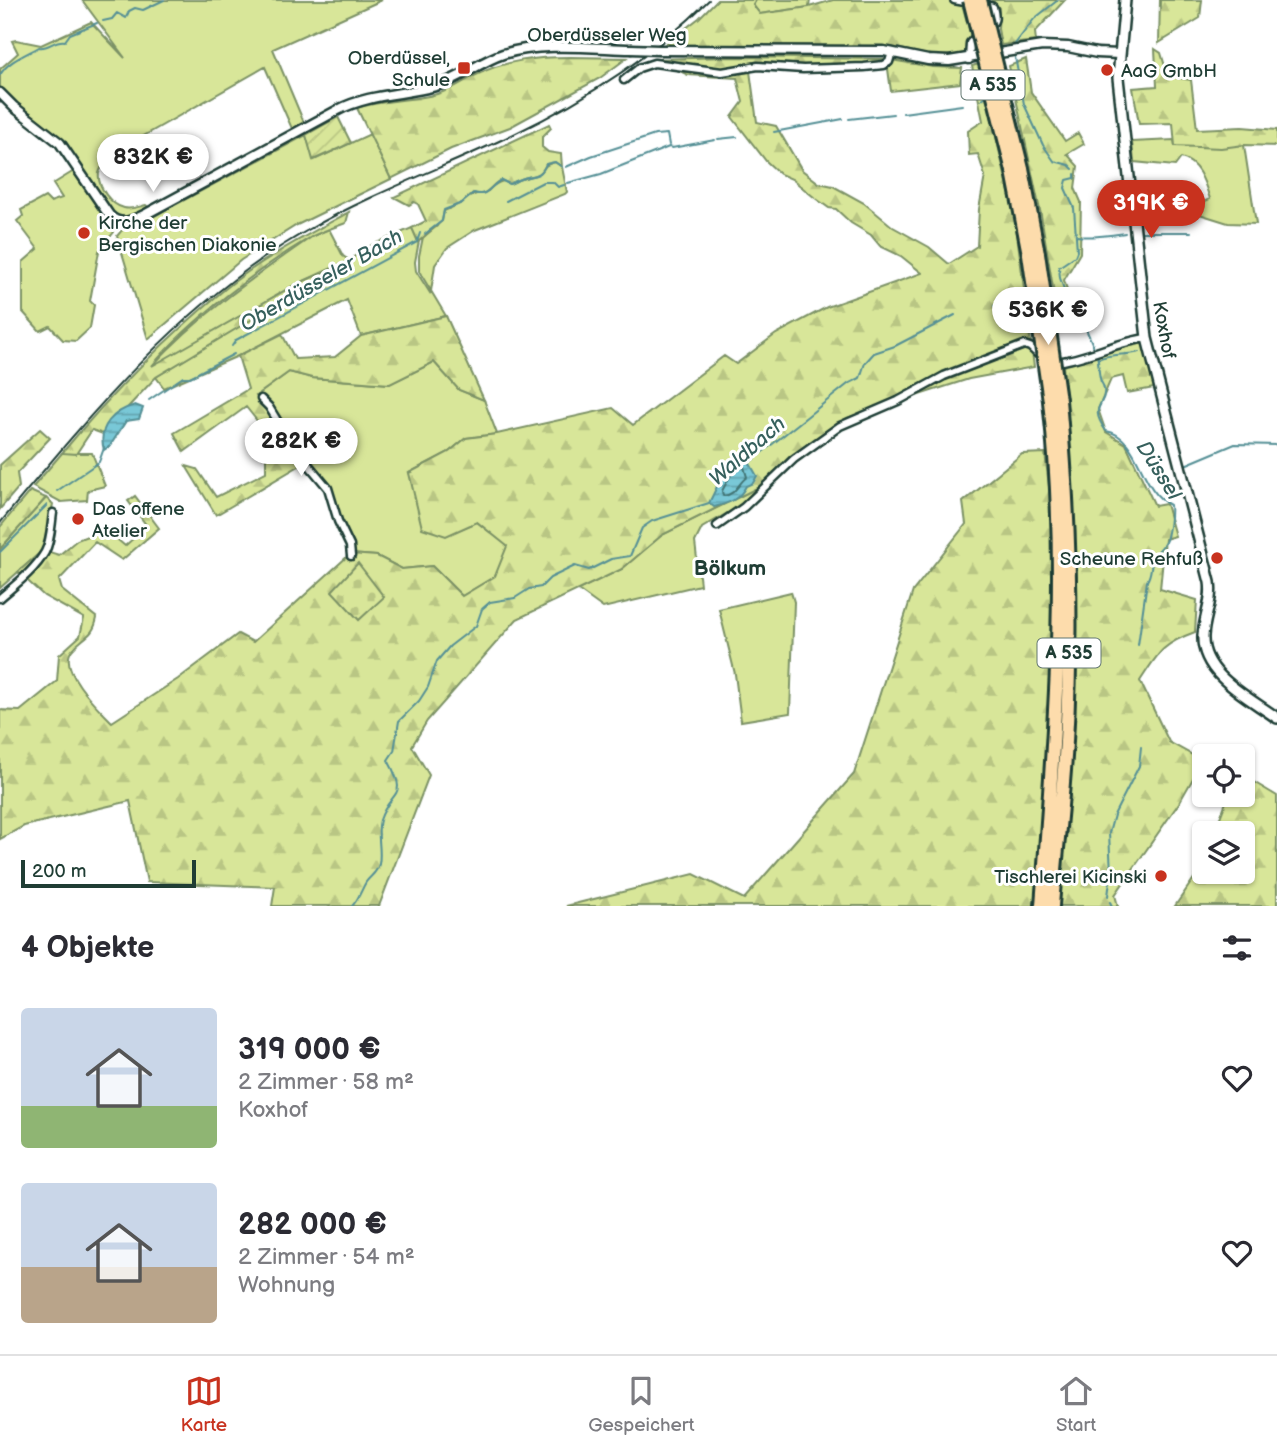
<!DOCTYPE html>
<html lang="de">
<head>
<meta charset="utf-8">
<style>
	:root { --surface:#fff; --page:#f2f2f3; --text:#2b2b33; --muted:#7c7c81; --line:#e1e1e2; --accent:#c8321e }
	body { margin:0; font-family:"Balsamiq Sans",sans-serif; background:var(--page); color:var(--text); height:100vh; display:flex; flex-direction:column; font-size:26px; white-space:nowrap }
	* { box-sizing:border-box; margin:0 }
	p { font-size:23px; color:var(--muted) }
	.icon { flex:none; width:38px; height:38px; fill:none; stroke:currentColor; stroke-width:2; stroke-linecap:round; stroke-linejoin:round }
	.map { position:relative; height:906px; overflow:hidden }
	.panel { display:flex; flex-direction:column; background:var(--surface); flex:1 }
	.panel>* { flex:none }
	.controls { position:absolute; left:1192px; top:744px; display:grid; gap:14px }
	.controls a { display:grid; place-items:center; width:63px; height:63px; border-radius:7px; background:var(--surface); box-shadow:0 2px 5px #0004; font-size:35px }
	.scale { position:absolute; left:21px; bottom:18px; width:175px; box-sizing:border-box; padding-left:7px; border:4px solid #1f3d34; border-top:0; font-size:19px; line-height:24px; white-space:nowrap; color:#1f3d34; -webkit-text-stroke:5px #fff; paint-order:stroke }
	.price { position:absolute; translate:-50% -60px; padding:0 16px; border-radius:24px; background:#fff; color:#222; font-size:23px; line-height:46px; filter:drop-shadow(0 2px 4px #0008) }
	.price::after { content:''; position:absolute; left:50%; top:42px; width:21px; height:16px; margin-left:-10px; background:inherit; clip-path:polygon(0 0,100% 0,50% 100%) }
	.price.selected { background:var(--accent); color:#fff }
	ul { padding:0; list-style:none }
	li { display:flex; align-items:center; gap:21px; height:175px; padding:0 21px }
	li span { display:grid; place-items:center; flex:none; width:196px; height:140px; border-radius:7px; color:#555 }
	li>.icon { margin-inline-start:auto }
	span .icon { width:84px; height:84px; fill:#fffc; stroke-width:1 }
	li b { font-size:30px }
	h2 { display:flex; justify-content:space-between; align-items:center; height:84px; padding:0 21px; font-size:30px }
	.tab-bar { display:flex; justify-content:space-around; align-items:center; height:98px; border-top:2px solid var(--line); background:var(--surface); font-size:19px; color:var(--muted) }
	.tab-bar a { display:grid; justify-items:center; gap:4px }
	.tab-bar .selected { color:var(--accent) }
	.map>svg:first-child { display:block }
</style>
</head>
<body>
<div class="map">
<svg width="1277" height="906" viewBox="0 0 1277 906">
	<defs>
		<pattern id="forest-firs" width="22" height="20" patternUnits="userSpaceOnUse" patternTransform="scale(1.75)"><rect width="22" height="20" fill="#d8e699"/><path d="M5 1l3.5 6h-7zM16 11l3.5 6h-7z" fill="#b9c684"/></pattern>
		<pattern id="cemetery-stones" width="16" height="16" patternUnits="userSpaceOnUse" patternTransform="scale(1.75)"><rect width="16" height="16" fill="#d8e699"/><path d="M2 7V4a2 2 0 0 1 4 0v3zM10 15v-3a2 2 0 0 1 4 0v3z" fill="#b9c684"/></pattern>
		<pattern id="garden-furrows" width="10" height="10" patternUnits="userSpaceOnUse" patternTransform="scale(1.75)"><rect width="10" height="10" fill="#d8e699"/><path d="M-1 1l2-2M0 10L10 0M9 11l2-2" fill="none" stroke="#b9c684"/></pattern>
		<pattern id="water-rules" width="6" height="5" patternUnits="userSpaceOnUse" patternTransform="scale(1.75)"><rect width="6" height="5" fill="#79c8d7"/><path d="M0 2.5h6" fill="none" stroke="#63a4af"/></pattern>
	</defs>
	<rect width="100%" height="100%" fill="#fff"/>
	<filter id="ink" filterUnits="userSpaceOnUse"><feTurbulence type="fractalNoise" baseFrequency=".0143" numOctaves="2"/><feDisplacementMap in="SourceGraphic" scale="14" xChannelSelector="R" yChannelSelector="G"/><feConvolveMatrix kernelMatrix="1 2 1 2 8 2 1 2 1" color-interpolation-filters="sRGB"/></filter>
	<g filter="url(#ink)">
		<path fill="#d8e699" stroke="#7c9266" stroke-width="2" d="M82 0H382L273 49 305 125 293 131 265 67 112 154C107 160 101 166 99 173 97 187 111 205 124 208 132 210 138 207 146 205L148 207 128 219 114 216 67 148 9 99 0 88V69L18 53 12 41 16 40 41 45 91 22 125 58Z
			M756 0H810L809 7 760 14 753 5Z
			M370 134 391 179 297 225 241 260 148 339 117 236 122 230 141 223 306 135 314 160Z
			M1174 140 1175 146 1244 145 1256 224 1228 223 1193 212 1194 206 1210 199C1205 184 1199 162 1181 158L1175 166 1134 162 1132 142Z
			M555 162 562 167 567 192 565 194 475 230 447 248 435 265 431 291 446 316 361 336 347 300 238 356 164 388 156 377 341 264 293 286 150 368C198 316 255 276 313 236L329 229 343 256 349 260 372 245 412 228 419 241 415 262 416 271 430 293 431 291 419 271V256L423 237 437 226 444 210C462 204 468 194 488 191 501 175 513 184 530 176 539 172 544 164 555 162Z
			M74 171 77 172 104 218 111 222 114 232 99 251 90 301 94 305 90 328 76 341 63 340 50 326 40 331 23 312V262L38 249 17 221 23 216 21 210 45 197 50 202 62 198 53 184Z
			M434 362 459 390 484 400 497 434 466 438 449 452 409 473 446 535 477 522 508 546 496 576 462 596 432 566 402 569 377 556 350 554 329 494 256 396 289 372 312 378 389 384Z
			M62 453H92L105 486 88 490 87 500 61 502 33 487Z
			M763 485 765 491 702 528 695 542 700 585 603 608 578 590 622 569 662 535Z
			M46 498 53 504 43 550 0 588V549Z
			M791 592 794 602 790 713 741 721 735 674 719 609Z"/>
		<path fill="url(#forest-firs)" stroke="#7c9266" stroke-width="2" d="M717 0H756L753 5 760 14 809 7 833 0H951L955 3 961 0 976 55 932 56 892 47 867 46 664 45 699 18Z
			M992 0H1065L1035 32 1036 41 1001 45 998 29 999 8Z
			M1160 0H1202L1200 18 1159 43Z
			M1155 49 1161 53 1168 76 1191 80 1197 129 1242 127 1277 130V146L1244 145 1221 148 1175 146 1173 123 1139 124 1133 88 1157 86Z
			M570 57 627 58 600 78 510 127 451 149 391 179 357 108C383 100 411 101 437 94 452 90 462 82 476 75 507 60 536 57 570 57Z
			M727 57 885 59 933 67 962 68 960 83 891 91 888 69 749 64 757 122 776 126 802 170 819 183 833 186 864 203 893 227 929 247 949 264 977 246 979 209 985 176 978 154 969 155 968 131 983 121 972 66 979 64 1015 218 1034 367 969 379 847 418 789 457 763 485 662 535 622 569 517 619 427 721 412 746 429 775 379 906H272L275 887 147 882 130 801 24 826 0 839V710L20 711 57 681 59 655 80 636 84 618 44 596 18 572 43 550 59 555 77 540 105 529 125 546 147 526 128 501 135 496 159 528 122 560 95 542 59 580 62 590 97 618C93 638 83 636 72 650 57 669 99 709 112 722L178 679 238 634 253 642 350 554 377 556 402 569 432 566 462 596 495 576 507 546 477 522 446 536 422 528 409 473 449 452 466 438 497 434 613 408 633 425 724 356 736 364 776 334 827 307 922 273 901 256 880 246 871 235 851 223 836 209 829 208 815 198 792 179 780 174 766 161 732 117 743 102 737 78 688 75 655 59Z
			M1026 59 1031 92 1065 141 1078 133 1084 144 1067 154 1078 166 1075 188 1081 202 1080 253 1064 280 1078 324 1060 330 1041 215 1009 66Z
			M549 124 551 128 542 137V147L548 152 561 154 562 167 555 162 546 164C540 178 534 174 521 179 517 180 513 183 509 184L501 180C490 185 487 198 473 193L462 203 444 211 442 221 418 242 412 228 426 221 418 204 414 202 409 205 394 197Z
			M349 212 346 223C335 227 322 231 311 237 262 266 188 322 152 366L293 286 349 261 156 377 103 434 92 430 76 454 62 453C111 394 166 338 225 289 263 258 307 235 349 212Z
			M446 316 484 400 459 390 434 362 390 384 312 378 289 372 256 396 268 410 304 463 216 515 186 466 197 469 216 497 266 472V432L246 407 184 452 174 433 248 389 238 356 282 334 295 359 335 357 361 336Z
			M1144 343 1154 388 1127 393 1123 376 1111 379 1098 409 1106 432 1126 444 1155 506 1166 504 1175 536 1165 539 1160 589 1197 600 1195 632C1162 644 1159 652 1140 681L1169 742 1203 761 1179 803 1115 895 1118 906H1059L1073 523 1068 419 1063 366 1100 353Z
			M40 429 50 438 17 473 19 487 0 509V465Z
			M1045 453C1048 477 1051 502 1053 527 1061 653 1046 781 1037 906H566L694 874 744 899 854 774 913 591 966 524 963 502 1022 454Z
			M30 491 46 498 0 549V527Z
			M1247 778 1277 796V906H1175L1197 874 1204 856V872H1242V833H1214L1228 797 1231 795 1242 794 1243 783Z"/>
		<path fill="url(#cemetery-stones)" stroke="#7c9266" stroke-width="2" d="M358 563 384 597 359 620 332 591Z"/>
		<path fill="url(#garden-furrows)" stroke="#7c9266" stroke-width="2" d="M338 117 351 143 313 160 306 135Z"/>
		<path fill="url(#water-rules)" stroke="#559096" stroke-width="2" d="M135 405 143 408 139 419 126 421 110 446 104 450C97 426 114 411 135 405Z
			M739 454 749 462 757 476 753 483 746 486C739 500 729 503 714 507L709 503 724 472Z"/>
		<g fill="none" stroke-linecap="round" stroke-linejoin="round">
			<path stroke="#437575" stroke-width="2" d="M739 467H744L747 477C738 483 736 495 723 496L722 491 730 476Z"/>
			<path stroke="#559096" stroke-width="2" d="M103 21 112 19 117 13 126 18 129 11 135 8 143 10 164 0
				M1015 44 1034 19 1058 0
				M1015 57 1024 104 1043 145 1054 161 1069 165 1073 169
				M0 75C8 61 25 55 39 47 48 49 55 39 65 41L70 34 97 23
				M1006 86 1019 78
				M981 100 988 94
				M903 113 962 105
				M849 119 893 114
				M774 132 843 119
				M718 139 737 137
				M566 167 591 156 655 135 667 134 669 145
				M1075 174V178L1067 180 1065 188 1074 208 1077 251 1075 256 1059 267 1060 278 1075 321 1086 329 1095 350
				M568 183 601 174 669 147 672 148 715 140
				M506 201 543 182H553L558 187 564 185
				M1139 232H1191
				M425 234 442 221 444 210 462 203 474 193C487 198 491 185 501 180L509 184C513 183 517 180 521 179 533 174 540 179 546 164L555 162 562 167
				M1077 236C1091 238 1111 235 1125 233
				M1049 297 1060 296 1065 291
				M994 306 1005 300 1030 299
				M232 346 236 340 417 242 420 233
				M1155 348 1185 465 1235 444 1277 445
				M1097 355C1099 363 1098 370 1100 378 1101 385 1103 382 1104 389 1107 407 1087 404 1106 431 1140 436 1139 490 1170 505 1171 514 1169 531 1166 540 1164 546 1156 552 1153 559 1150 567 1152 573 1147 581L1138 645
				M1098 359C1112 353 1125 356 1140 352
				M149 400 183 377H190L234 354
				M750 462 848 384 860 378 865 363 874 353 895 346 955 315
				M57 491 99 462 104 448
				M0 552 47 505
				M1108 896 1111 873 1109 833 1114 815 1139 766 1141 747
				M1110 902 1112 906
				M352 906C359 899 361 890 366 882 371 875 377 873 379 864 382 850 376 834 380 820 390 789 410 800 388 760L394 751 399 721 419 701 428 687 437 661 450 646 476 626 482 609 490 602 515 598 529 589 541 587 550 578 575 566 589 570 611 559 630 556 642 528 652 521 709 503"/>
			<g stroke="#1f3d34" stroke-width="11">
				<path id="minor" d="M954 0 970 3
					M981 3 993 7C996 18 996 22 987 28
					M969 60 970 43 978 34
					M624 80 639 68 654 63 722 72 758 66 803 69 864 67 884 65 889 62 892 52
					M1055 362C1087 359 1115 342 1147 338
					M261 399 269 407 292 445 328 488 338 521 350 546 351 556
					M717 526 744 507 794 459 840 426 898 401 944 376 1024 345 1030 347 1044 360
					M0 598C15 585 35 570 45 552 51 541 51 526 53 513"/>
			</g>
			<g stroke="#1f3d34" stroke-width="13">
				<path id="tertiary" d="M659 50 884 51 928 60 949 61 1042 46 1068 47 1097 53 1119 54
					M0 93 14 107 60 143 109 215C121 227 132 221 146 214L338 110C369 94 402 95 436 86 460 79 479 62 503 54 541 42 592 48 631 49"/>
			</g>
			<g stroke="#1f3d34" stroke-width="14">
				<path id="secondary" d="M1125 0 1118 78 1147 338 1210 582C1213 601 1204 617 1203 636 1201 675 1250 698 1277 718"/>
			</g>
			<g stroke="#1f3d34" stroke-width="18">
				<path id="motorway" d="M1022 169 1038 253
					M1013 171 1029 254
					M1042 906C1054 738 1069 569 1050 401
					M1052 906C1056 851 1063 796 1066 741 1073 628 1069 513 1059 400"/>
			</g>
			<use href="#minor" stroke="#fff" stroke-width="6"/>
			<use href="#tertiary" stroke="#fff" stroke-width="8"/>
			<use href="#secondary" stroke="#fff" stroke-width="9"/>
			<use href="#motorway" stroke="#fddcac" stroke-width="12"/>
			<path stroke="#1f3d34" stroke-width="2" d="M0 523C91 413 183 301 308 230 374 192 446 167 514 134 585 100 653 56 709 0"/>
			<g stroke="#1f3d34" stroke-width="13" stroke-linecap="butt">
				<path id="tertiary-bridge" d="M631 49 659 50"/>
			</g>
			<g stroke="#1f3d34" stroke-width="18" stroke-linecap="butt">
				<path id="motorway-bridge" d="M970 0 1013 171
					M980 0 1022 169
					M1038 253 1059 400
					M1029 254 1050 401"/>
			</g>
			<use href="#tertiary-bridge" stroke="#fff" stroke-width="8"/>
			<use href="#motorway-bridge" stroke="#fddcac" stroke-width="12"/>
		</g>
	</g>
	<g fill="#c8321e" stroke="#fff" stroke-width="2.5">
		<rect x="457" y="61" width="14" height="14" rx="3.5"/>
		<circle cx="1107" cy="70" r="7"/>
		<circle cx="84" cy="233" r="7"/>
		<circle cx="78" cy="519" r="7"/>
		<circle cx="1217" cy="558" r="7"/>
		<circle cx="1161" cy="876" r="7"/>
	</g>
	<g text-anchor="middle" stroke-width="6" stroke-linejoin="round" paint-order="stroke">
		<g fill="#fff" stroke="#627771" stroke-width="2">
			<rect x="961.5" y="70.5" width="63" height="29" rx="5"/>
			<rect x="1037.5" y="638.5" width="63" height="29" rx="5"/>
		</g>
		<g font-size="18" font-weight="bold" fill="#1f3d34">
			<text x="993" y="91">A 535</text>
			<text x="1069" y="659">A 535</text>
		</g>
		<g font-size="19" fill="#1f3d34" stroke="#fff">
			<text x="607" y="41">Oberdüsseler Weg</text>
			<text transform="translate(1165 330) rotate(80)" y="7">Koxhof</text>
		</g>
		<g font-size="19" fill="#1f3d34" stroke="#fff" text-anchor="end">
			<text x="450" y="64">Oberdüssel,<tspan x="450" dy="22">Schule</tspan></text>
			<text x="1121" y="77" text-anchor="start">AaG GmbH</text>
			<text x="98" y="229" text-anchor="start">Kirche der<tspan x="98" dy="22">Bergischen Diakonie</tspan></text>
			<text x="92" y="515" text-anchor="start">Das offene<tspan x="92" dy="22">Atelier</tspan></text>
			<text x="1203" y="565">Scheune Rehfuß</text>
			<text x="1147" y="883">Tischlerei Kicinski</text>
		</g>
		<g font-size="21" font-style="italic" fill="#36605d" stroke="#fff">
			<text transform="translate(321 280) rotate(-30)" y="7">Oberdüsseler Bach</text>
			<text transform="translate(747 451) rotate(-41)" y="7">Waldbach</text>
			<text transform="translate(1159 470) rotate(58)" y="7">Düssel</text>
		</g>
		<g font-size="21" font-weight="bold" fill="#1f3d34" stroke="#fff">
			<text x="730" y="575">Bölkum</text>
		</g>
	</g>
</svg>
<div class="controls">
<a><svg class="icon" aria-label="locate" viewBox="0 0 24 24"><circle cx="12" cy="12" r="6"/><path d="M12 2v4M12 18v4M2 12h4M18 12h4"/></svg></a>
<a><svg class="icon" aria-label="layers" viewBox="0 0 24 24"><path d="M12 4l9 5-9 5-9-5zM3 14l9 5 9-5"/></svg></a>
</div>
<div class="scale">200 m</div>
<b class="price" style="left:153px;top:194px">832K €</b>
<b class="price selected" style="left:1151px;top:240px">319K €</b>
<b class="price" style="left:1048px;top:347px">536K €</b>
<b class="price" style="left:301px;top:478px">282K €</b>
</div>
<section class="panel">
<h2>4 Objekte<svg class="icon" aria-label="filters" viewBox="0 0 24 24"><path d="M4 7h16M4 17h16"/><circle cx="9" cy="7" r="2"/><circle cx="15" cy="17" r="2"/></svg></h2>
<ul>
<li><span style="background:linear-gradient(#c9d6e8 70%,#8fb573 0)"><svg class="icon" aria-label="home" viewBox="0 0 24 24"><path d="M3 11l9-7 9 7M6 9v11h12V9"/></svg></span><div><b>319 000 €</b><p>2 Zimmer · 58 m²</p><p>Koxhof</p></div><svg class="icon" aria-label="heart" viewBox="0 0 24 24"><path d="M12 20l-8-8c-3-5 5-10 8-4 3-6 11-1 8 4z"/></svg></li>
<li><span style="background:linear-gradient(#c9d6e8 60%,#b9a48a 0)"><svg class="icon" aria-label="home" viewBox="0 0 24 24"><path d="M3 11l9-7 9 7M6 9v11h12V9"/></svg></span><div><b>282 000 €</b><p>2 Zimmer · 54 m²</p><p>Wohnung</p></div><svg class="icon" aria-label="heart" viewBox="0 0 24 24"><path d="M12 20l-8-8c-3-5 5-10 8-4 3-6 11-1 8 4z"/></svg></li>
</ul>
</section>
<nav class="tab-bar">
<a class="selected"><svg class="icon" aria-label="map" viewBox="0 0 24 24"><path d="M3 6l6-2 6 2 6-2v14l-6 2-6-2-6 2zM9 4v14M15 6v14"/></svg>Karte</a>
<a><svg class="icon" aria-label="saved" viewBox="0 0 24 24"><path d="M7 4h10v16l-5-4-5 4z"/></svg>Gespeichert</a>
<a><svg class="icon" aria-label="home" viewBox="0 0 24 24"><path d="M3 11l9-7 9 7M6 9v11h12V9"/></svg>Start</a>
</nav>
</body>
</html>
